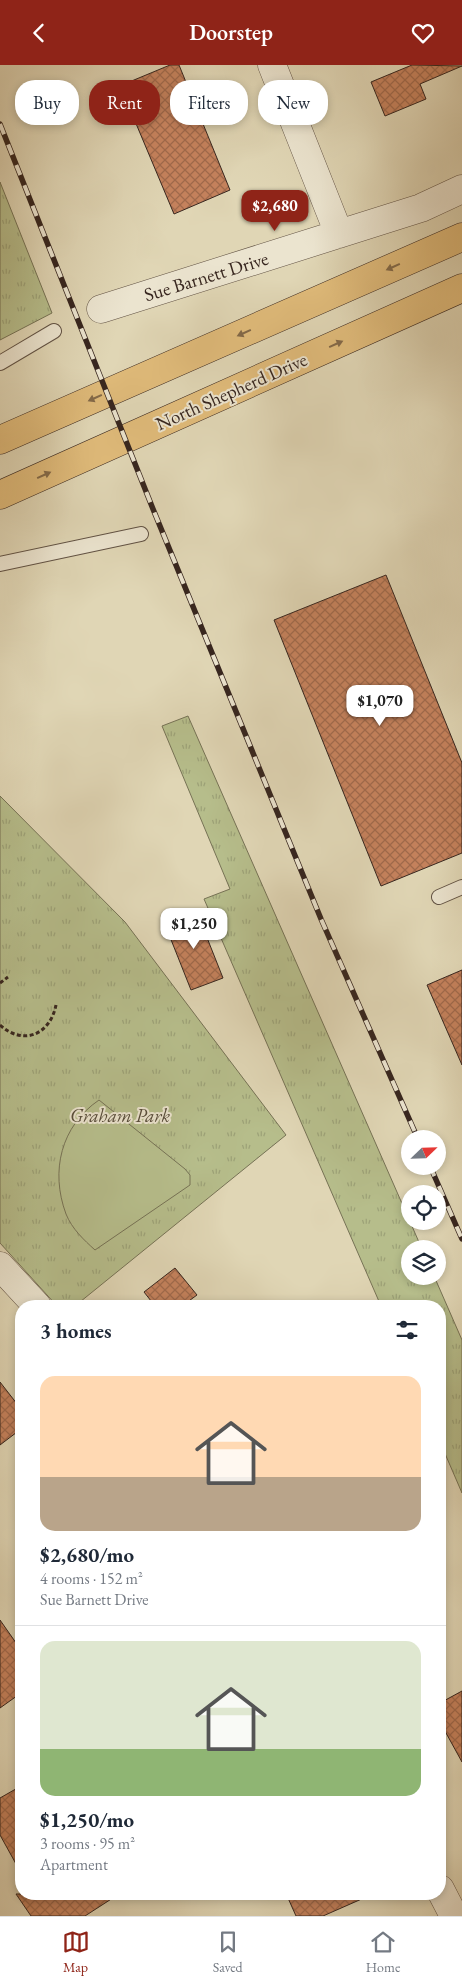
<!DOCTYPE html>
<html lang="en">
<head>
<meta charset="utf-8">
<style>
	:root { --surface:#fff; --page:#f6f6f7; --text:#1f2937; --muted:#747a83; --line:#e0e1e3; --accent:#8f2418 }
	body { margin:0; font-family:"EB Garamond",serif; background:var(--page); color:var(--text); height:100vh; display:flex; flex-direction:column; font-size:19px; white-space:nowrap }
	* { box-sizing:border-box; margin:0 }
	p { font-size:16px; color:var(--muted) }
	.icon { flex:none; width:28px; height:28px; fill:none; stroke:currentColor; stroke-width:2; stroke-linecap:round; stroke-linejoin:round }
	.map { position:relative; flex:1; overflow:hidden }
	.details { position:absolute; left:15px; top:1235px; width:431px; height:600px; display:flex; flex-direction:column; background:var(--surface); border-radius:20px; box-shadow:0 2px 8px #0003 }
	.details>* { flex:none }
	.top-card { position:absolute; left:15px; top:15px; width:432px; height:45px; display:flex; gap:10px }
	.needle { width:32px; rotate:67deg }
	.controls { position:absolute; left:401px; top:1065px; display:grid; gap:10px }
	.controls a { display:grid; place-items:center; width:45px; height:45px; border-radius:50%; background:var(--surface); box-shadow:0 2px 8px #0003; font-size:25px }
	.price { position:absolute; translate:-50% -42px; padding:0 11px; border-radius:10px; background:#fff; color:#222; font-size:16px; line-height:32px; filter:drop-shadow(0 1px 2px #0008) }
	.price::after { content:''; position:absolute; left:50%; top:30px; width:15px; height:11px; margin-left:-8px; background:inherit; clip-path:polygon(0 0,100% 0,50% 100%) }
	.price.current { background:var(--accent); color:#fff }
	ul { padding:0; list-style:none }
	li { display:grid; align-content:center; gap:10px; height:265px; padding:0 25px }
	li+li { border-top:1px solid var(--line) }
	li span { display:grid; place-items:center; height:155px; border-radius:15px; color:#555 }
	li>.icon { margin-inline-start:auto }
	span .icon { width:90px; height:90px; fill:#fffc; stroke-width:1 }
	li b { font-size:21px }
	h2 { display:flex; justify-content:space-between; align-items:center; height:60px; padding:0 25px; font-size:21px }
	.tag { padding:0 18px; border-radius:20px; background:var(--surface); box-shadow:0 2px 8px #0003; font-size:18px; line-height:45px }
	.tag.current { background:var(--accent); color:#fff }
	header { display:flex; justify-content:space-between; align-items:center; height:65px; padding:0 25px; background:var(--accent); color:#fff; font-size:22px; font-weight:600 }
	.menu { display:flex; justify-content:space-around; align-items:center; height:70px; border-top:1px solid var(--line); background:var(--surface); font-size:14px; color:var(--muted) }
	.menu a { display:grid; justify-items:center; gap:2px }
	.menu .current { color:var(--accent) }
	.map>svg:first-child { display:block }
</style>
</head>
<body>
<header><svg class="icon" aria-label="back" viewBox="0 0 24 24"><path d="M15 5l-7 7 7 7"/></svg>Doorstep<svg class="icon" aria-label="heart" viewBox="0 0 24 24"><path d="M12 20l-8-8c-3-5 5-10 8-4 3-6 11-1 8 4z"/></svg></header>
<div class="map">
<svg width="462" height="1851" viewBox="0 0 462 1851">
	<defs>
		<pattern id="grass-tufts" width="24" height="20" patternUnits="userSpaceOnUse" patternTransform="scale(1.25)"><rect width="24" height="20" fill="#b6bd8b"/><path d="M3 7l-1-3M5 7V3M7 7l1-3M15 17l-1-3M17 17v-4M19 17l1-3" fill="none" stroke="#9da278"/></pattern>
		<pattern id="building-cross-hatch" width="8" height="8" patternUnits="userSpaceOnUse" patternTransform="scale(1.25)"><rect width="8" height="8" fill="#c5825d"/><path d="M0 0l8 8M0 8l8-8" fill="none" stroke="#a16a4c"/></pattern>
	</defs>
	<rect width="100%" height="100%" fill="#e0d6b5"/>
	<filter id="stains"><feTurbulence type="fractalNoise" baseFrequency=".004" numOctaves="4"/><feColorMatrix values="0 0 0 0 .2 0 0 0 0 .09 0 0 0 0 .02 0 0 0 .5 -.17"/></filter>
	<radialGradient id="worn" r=".72"><stop offset=".6" stop-color="#630" stop-opacity="0"/><stop offset="1" stop-color="#630" stop-opacity=".3"/></radialGradient>
	<path fill="url(#grass-tufts)" stroke="#767255" d="M0 117 52 248 0 275Z
		M188 651 422 1184H410V1211H434L462 1275V1428L440 1377V1241H381L204 834 230 824 162 661Z
		M0 731 125 857 286 1070 75 1241H57L0 1178Z"/>
	<path fill="#b6bd8b" stroke="#767255" d="M99 1035 185 1104 190 1110V1120L95 1185C84 1175 72 1164 66 1149 50 1106 61 1061 99 1035Z"/>
	<path fill="url(#building-cross-hatch)" stroke="#37261f" d="M170 0H179L230 125 174 149 132 49 110 58 98 30Z
		M412 0 462 1 420 19 426 34 385 51 371 17Z
		M386 510 462 698V788L381 821 274 555Z
		M196 845 223 913 191 925 164 857Z
		M462 905V1000L427 920Z
		M175 1203 197 1230 182 1241H155L144 1227Z
		M0 1317 21 1344V1364L0 1380Z
		M0 1555 21 1585V1628L0 1643Z
		M462 1626V1697L440 1657V1638Z
		M21 1721V1808L0 1770V1733Z
		M16 1829H119L85 1851H31Z
		M298 1829H373L323 1851H296L288 1833Z"/>
	<g fill="none" stroke-linecap="round" stroke-linejoin="round">
		<g stroke="#615244" stroke-width="16">
			<path id="lane" d="M0 298 54 266
				M0 499 141 469
				M439 832 462 822"/>
		</g>
		<g stroke="#615244" stroke-width="29">
			<path id="street" d="M272 0 339 169
				M101 244 421 143 462 124
				M0 1201 37 1241
				M440 1824 454 1851"/>
		</g>
		<g stroke="#37261f" stroke-width="29">
			<path id="primary" d="M0 375 462 172
				M0 430 462 223"/>
		</g>
		<path stroke="#37261f" stroke-width="3" stroke-dasharray="4 2.5" stroke-linecap="butt" d="M0 918 8 912
			M0 960C23 981 50 970 56 940"/>
		<use href="#lane" stroke="#ebe4cf" stroke-width="14"/>
		<use href="#street" stroke="#ebe4cf" stroke-width="28"/>
		<use href="#primary" stroke="#e0bb7a" stroke-width="28"/>
		<g stroke="#37261f" stroke-width="5.5">
			<path id="rail" d="M0 59 153 444 321 854 418 1074
				M430 1101 462 1174"/>
		</g>
		<use href="#rail" stroke="#ebe4cf" stroke-width="4" stroke-dasharray="11" stroke-linecap="butt"/>
	</g>
	<defs><path id="oneway-solid" d="M-6-.8H1V-3.2L6.5 0L1 3.2V.8H-6Z" transform="scale(1.25)"/></defs>
	<g fill="#836948">
		<use href="#oneway-solid" transform="translate(393 202) rotate(156)"/>
		<use href="#oneway-solid" transform="translate(244 268) rotate(156)"/>
		<use href="#oneway-solid" transform="translate(336 279) rotate(-24)"/>
		<use href="#oneway-solid" transform="translate(95 333) rotate(156)"/>
		<use href="#oneway-solid" transform="translate(44 410) rotate(-24)"/>
	</g>
	<g text-anchor="middle" stroke-width="4" stroke-linejoin="round" paint-order="stroke">
		<g font-size="19" fill="#37261f" stroke="#ebe4cf">
			<text transform="translate(206 211) rotate(-17)" y="7">Sue Barnett Drive</text>
			<text transform="translate(231 326) rotate(-24)" y="7">North Shepherd Drive</text>
		</g>
		<g font-size="19" font-style="italic" fill="#574c3a" stroke="#ebe4cf">
			<text x="120" y="1057">Graham Park</text>
		</g>
	</g>
	<rect width="100%" height="100%" filter="url(#stains)"/>
	<rect width="100%" height="100%" fill="url(#worn)"/>
</svg>
<div class="controls">
<a><svg class="needle" viewBox="-14 -14 28 28"><path d="M0-13l5 13h-10z" fill="#e53935"/><path d="M0 13l5-13h-10z" fill="#747a83"/></svg></a>
<a><svg class="icon" aria-label="locate" viewBox="0 0 24 24"><circle cx="12" cy="12" r="6"/><path d="M12 2v4M12 18v4M2 12h4M18 12h4"/></svg></a>
<a><svg class="icon" aria-label="layers" viewBox="0 0 24 24"><path d="M12 4l9 5-9 5-9-5zM3 14l9 5 9-5"/></svg></a>
</div>
<b class="price current" style="left:275px;top:167px">$2,680</b>
<b class="price" style="left:380px;top:662px">$1,070</b>
<b class="price" style="left:194px;top:885px">$1,250</b>
<div class="top-card">
<a class="tag">Buy</a>
<a class="tag current">Rent</a>
<a class="tag">Filters</a>
<a class="tag">New</a>
</div>
<section class="details">
<h2>3 homes<svg class="icon" aria-label="filters" viewBox="0 0 24 24"><path d="M4 7h16M4 17h16"/><circle cx="9" cy="7" r="2"/><circle cx="15" cy="17" r="2"/></svg></h2>
<ul>
<li><span style="background:linear-gradient(#ffd9b3 65%,#b9a48a 0)"><svg class="icon" aria-label="home" viewBox="0 0 24 24"><path d="M3 11l9-7 9 7M6 9v11h12V9"/></svg></span><div><b>$2,680/mo</b><p>4 rooms · 152 m²</p><p>Sue Barnett Drive</p></div></li>
<li><span style="background:linear-gradient(#dfe7d0 70%,#8fb573 0)"><svg class="icon" aria-label="home" viewBox="0 0 24 24"><path d="M3 11l9-7 9 7M6 9v11h12V9"/></svg></span><div><b>$1,250/mo</b><p>3 rooms · 95 m²</p><p>Apartment</p></div></li>
</ul>
</section>
</div>
<nav class="menu">
<a class="current"><svg class="icon" aria-label="map" viewBox="0 0 24 24"><path d="M3 6l6-2 6 2 6-2v14l-6 2-6-2-6 2zM9 4v14M15 6v14"/></svg>Map</a>
<a><svg class="icon" aria-label="saved" viewBox="0 0 24 24"><path d="M7 4h10v16l-5-4-5 4z"/></svg>Saved</a>
<a><svg class="icon" aria-label="home" viewBox="0 0 24 24"><path d="M3 11l9-7 9 7M6 9v11h12V9"/></svg>Home</a>
</nav>
</body>
</html>
